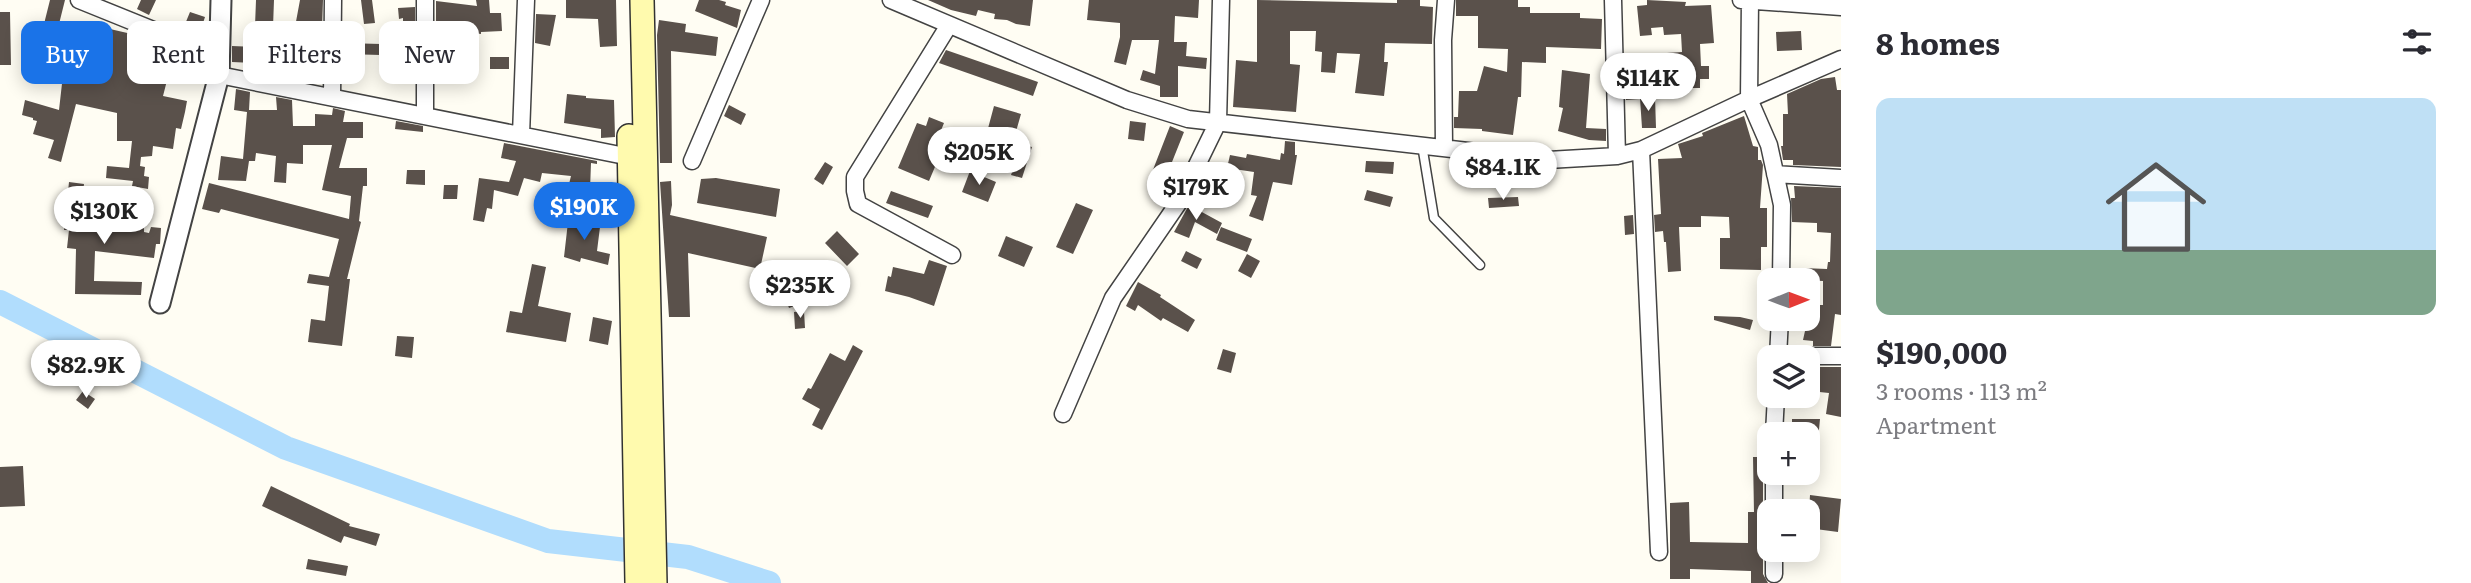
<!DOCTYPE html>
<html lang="en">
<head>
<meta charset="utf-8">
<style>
	:root { --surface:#fff; --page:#f7f7f7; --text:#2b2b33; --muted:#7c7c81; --line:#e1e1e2; --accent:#1a73e8 }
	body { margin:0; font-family:Literata,serif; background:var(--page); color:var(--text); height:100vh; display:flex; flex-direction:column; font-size:26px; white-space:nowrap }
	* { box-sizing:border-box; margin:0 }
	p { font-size:23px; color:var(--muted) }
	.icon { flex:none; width:38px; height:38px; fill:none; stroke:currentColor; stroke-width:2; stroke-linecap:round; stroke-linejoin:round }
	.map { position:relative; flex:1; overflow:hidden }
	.drawer { display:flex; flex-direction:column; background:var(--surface); width:630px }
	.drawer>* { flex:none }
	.banner { position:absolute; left:21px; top:21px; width:665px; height:63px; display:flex; gap:14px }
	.needle { width:46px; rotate:89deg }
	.tools { position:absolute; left:1757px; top:268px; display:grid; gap:14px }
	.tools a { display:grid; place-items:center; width:63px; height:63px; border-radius:14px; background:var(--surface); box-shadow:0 4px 18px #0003; font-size:35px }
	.price { position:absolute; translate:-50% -60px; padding:0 16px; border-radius:24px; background:#fff; color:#222; font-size:23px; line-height:46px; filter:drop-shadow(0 2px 4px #0008) }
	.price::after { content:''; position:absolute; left:50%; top:42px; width:21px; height:16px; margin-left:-10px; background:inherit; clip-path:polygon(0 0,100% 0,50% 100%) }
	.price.active { background:var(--accent); color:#fff }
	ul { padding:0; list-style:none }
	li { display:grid; align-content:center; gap:14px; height:371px; padding:0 35px }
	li+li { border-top:2px solid var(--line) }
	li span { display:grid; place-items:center; height:217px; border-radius:14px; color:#555 }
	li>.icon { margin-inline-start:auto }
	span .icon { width:126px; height:126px; fill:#fffc; stroke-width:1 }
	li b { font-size:30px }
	h2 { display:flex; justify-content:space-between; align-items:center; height:84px; padding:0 35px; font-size:30px }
	.chip { padding:0 24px; border-radius:14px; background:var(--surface); box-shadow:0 4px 18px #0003; font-size:24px; line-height:63px }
	.chip.active { background:var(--accent); color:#fff }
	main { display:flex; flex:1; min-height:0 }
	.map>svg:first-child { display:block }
</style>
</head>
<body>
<main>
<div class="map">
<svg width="1841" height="583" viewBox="0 0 1841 583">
	<rect width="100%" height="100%" fill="#fffdf3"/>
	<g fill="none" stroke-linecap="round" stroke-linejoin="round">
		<path stroke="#b1ddfd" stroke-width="24" d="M0 302 286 448 548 541 688 557 769 583"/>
	</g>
	<path fill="#5a514b" d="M50 0H65L56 36 94 42 97 26 136 35 153 41 152 47 174 53 163 96 187 101 185 112 181 129 176 128 173 149 153 146 152 156 141 157 140 166 145 167 144 176 149 177 148 189 132 186 133 181 106 178 107 166 129 168 132 141H117V113L76 104 61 162 48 158 54 140 33 134 37 121 33 120V118L22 115 25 100 59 110 64 66 39 63 45 20Z
		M141 0H156L149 15 137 9Z
		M256 0H274L273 27 287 28V46H272L271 71 254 70V63L232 62V46L259 47 260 27 255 26Z
		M300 0H323L322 29 295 27Z
		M361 0H372L375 23 364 24Z
		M476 0H489L490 13H501L502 31 481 32V34L452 30 453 25 436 24V1L477 6Z
		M566 0H616L617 46 600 47 598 19 566 18Z
		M699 0H719L726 2 725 5 741 10 737 28 695 11Z
		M928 0H1033L1030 26 1016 24 1007 20 994 19 995 14 978 10 976 16 951 10Z
		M1089 0H1199L1198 18 1175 16 1174 42H1187L1186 56 1207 58 1206 69 1178 66V97H1160V86L1140 80 1143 70 1155 74 1159 40H1132L1126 65 1114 62 1120 37V23L1087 20Z
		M1257 0 1397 3V0H1420V6L1433 7 1432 44 1385 43 1384 62H1388L1384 96 1355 93 1360 54 1337 53 1335 73 1321 72 1322 52 1315 51 1316 31H1290V64L1300 65 1296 112 1233 107 1236 60 1257 62Z
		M1456 0H1518V7H1530V13H1580V18L1602 19 1601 49 1546 47V63L1522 62 1521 97H1518L1513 135 1482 131V129L1454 128V117H1458L1459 91H1477L1484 66 1507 72 1508 49 1478 48V16H1456Z
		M1647 0 1686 2 1685 6 1711 5 1714 43 1700 44 1701 66H1709V79H1700V88H1688V63H1669L1667 53 1682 52 1681 34 1664 35 1663 27 1651 28 1652 35 1640 36 1637 6 1647 5Z
		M415 7V57H403V18L399 19 398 8Z
		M0 12H10L11 65H0Z
		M190 12 205 17 199 35 183 29Z
		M536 14 556 15 550 46 535 43Z
		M659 20 686 24 685 32 718 37 716 56 671 51 672 163H660L657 35Z
		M1801 31 1802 50 1777 51 1776 32Z
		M344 43 381 44V55L344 54Z
		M946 50 1038 82 1033 96 939 63Z
		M1653 54V77L1638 78 1639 99 1626 100 1625 56Z
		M490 57H509V69H490Z
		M1562 70 1590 74 1586 128 1606 129V141L1589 140 1558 131 1563 108 1559 107Z
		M1835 77 1837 90H1841V167L1793 165V160H1783L1781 146H1783V114H1788L1787 94 1821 79Z
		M236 89 250 92 249 110H277L276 97 292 100 293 126H315V114L332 115 333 108 345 111 343 122H363V138H347L339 168H367V186H363L359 221 361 222 347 279H350L342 346 308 342 311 319 325 321 329 286 307 283 309 274 329 277 339 239 221 209 219 213 202 209 209 183 349 219 351 196 322 190 332 145H303V164L287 163 286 183 274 182 276 156 256 153 255 161H249L246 181 218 180 221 156 243 159 247 112 234 110Z
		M567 94 586 96V98L614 100 615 137 601 138V129L564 123Z
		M1655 97 1656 128H1642L1640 98Z
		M729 105 746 114 741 125 724 116Z
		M994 106 1021 114 1011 149 997 145 996 151 983 147Z
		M1744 116 1753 146 1758 147V160H1761L1763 165 1760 208H1767V247H1761V270L1720 269V238H1730L1729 217 1701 216V227H1679L1681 271 1668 272 1666 242H1664L1663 231 1655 232 1654 215 1661 214 1658 159 1682 158 1678 144 1703 136 1702 133Z
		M929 117 944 123 940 133 948 136 929 181 898 168 917 123 926 126Z
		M396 121 423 126V132L395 129Z
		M1130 121 1146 123 1144 141 1128 139Z
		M1170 126 1184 132 1168 172 1172 173 1168 186 1149 180Z
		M1285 141 1295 142V155H1297L1292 185 1273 182 1263 221 1249 216 1257 196 1251 195 1254 172 1227 168 1230 155 1246 158 1247 154 1280 160 1281 153 1284 154Z
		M504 143 597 161V164L591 163 590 190 578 191 575 202 565 200 571 176 542 173 540 182 524 178 518 196 494 190 492 209 487 208 484 222 473 220 479 178 509 182 516 161 501 158Z
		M1022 144 1032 147 1022 178 1011 175Z
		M1366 161 1394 162 1393 174 1365 172Z
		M825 162 833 167 823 185 814 179Z
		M407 170H425V185L406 184Z
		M970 171 996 182 988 202 962 192Z
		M716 178 780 189 776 217 697 203 701 179Z
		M671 181 672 205 670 215 767 237 760 269 688 253 690 317H669L660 182Z
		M69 182 84 184 80 219 144 226V232L149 233 151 227 161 228 160 244H156L154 258 95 251 94 281 142 282 141 295 75 294 76 249 67 248 69 230H64Z
		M444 185H458L457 199H443Z
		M1794 186 1841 188V315L1835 314 1831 346H1813V341L1803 340 1805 331 1790 328V318H1813V305H1823V281L1802 280V268L1827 269 1828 262H1830L1831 233 1817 232V223L1792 222 1791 198H1795Z
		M1367 190 1393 197 1390 207 1364 200Z
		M891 191 933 206 928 218 886 203Z
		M1518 197 1519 206 1489 208 1488 198Z
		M1076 203 1093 210 1073 254 1056 247Z
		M1189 205 1222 223 1217 234 1195 222 1189 238 1174 232Z
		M1633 215 1634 234 1625 235 1624 216Z
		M574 218H589L588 226 600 227 597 251 610 254 608 265 581 258 580 262 564 257 568 222 573 223Z
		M1221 227 1252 239 1247 252 1216 240Z
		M837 231 859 254 847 266 825 243Z
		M1006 236 1033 247 1024 267 998 256Z
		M1186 251 1202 259 1197 269 1181 261Z
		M1247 254 1260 261 1251 278 1238 271Z
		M929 260 947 266 934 306 909 297 885 291 888 276 891 277 893 267 924 274Z
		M532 264 546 267 538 306 571 313 566 342 506 332 510 311 522 313Z
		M1138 282 1161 295 1160 297 1195 320 1188 332 1163 318 1161 321 1138 305 1135 311 1126 306Z
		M795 290 800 304 789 308 784 294Z
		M804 311 805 328 795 329 794 312Z
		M1714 316 1740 317 1753 320 1750 330 1714 320Z
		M593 317 612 321 608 345 589 341Z
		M397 336 414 337 412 358 395 356Z
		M853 345 863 351 822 430 812 425 820 409 802 399 808 388 811 389 830 353 845 361Z
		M1223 349 1236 353 1231 373 1217 369Z
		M1812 367H1841V417L1826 414 1829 393 1810 391Z
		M83 391 95 399 88 409 76 400Z
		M1792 419H1820L1815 472 1808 471V434H1792Z
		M1753 457H1767L1763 472V511L1767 519 1768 542 1763 550V574L1768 583H1751V571L1690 569V579H1670V503L1689 502 1690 542 1748 543V512H1754Z
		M23 466 25 506 0 507V467Z
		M271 486 350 524 349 526 380 534 376 546 344 536 341 543 262 506Z
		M1810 495 1841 499 1838 532 1808 528Z
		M308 559 348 566 346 576 306 569Z"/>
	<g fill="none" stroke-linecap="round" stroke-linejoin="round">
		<g stroke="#434343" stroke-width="11">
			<path id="service" d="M1422 145 1434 218 1480 265"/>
		</g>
		<g stroke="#434343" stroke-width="19">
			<path id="minor" d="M79 0 220 57
				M891 0 1127 100 1188 119 1548 160 1617 156 1641 150 1749 99 1841 59
				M1613 0 1617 156
				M1741 0 1841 7
				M1750 0 1749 99 1769 145 1782 205 1781 280
				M949 25 855 177V191L858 204 952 255
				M219 75 630 157
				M332 97 333 0
				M425 116V0
				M521 135 526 0
				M1444 147 1443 40 1446 0
				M1641 150 1659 552
				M692 161 761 0
				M1775 174 1841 178
				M1778 356H1841
				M1778 357 1780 318
				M1063 414 1113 298 1179 202 1218 122 1221 0
				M1774 434 1776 396
				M1774 472V511
				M1774 550V574"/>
		</g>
		<g stroke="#434343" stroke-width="23">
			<path id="tertiary" d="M160 303 219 75 221 0"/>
		</g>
		<g stroke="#323232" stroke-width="26">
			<path id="secondary" d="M642 0 655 583
				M629 136 637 583"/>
		</g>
		<use href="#service" stroke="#fff" stroke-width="8"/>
		<use href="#minor" stroke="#fff" stroke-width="16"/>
		<use href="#tertiary" stroke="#fff" stroke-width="19"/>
		<use href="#secondary" stroke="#fffaae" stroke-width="23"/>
	</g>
</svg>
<div class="tools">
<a><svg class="needle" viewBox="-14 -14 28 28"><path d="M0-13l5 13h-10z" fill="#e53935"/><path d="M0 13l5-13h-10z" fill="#7c7c81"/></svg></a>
<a><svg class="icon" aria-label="layers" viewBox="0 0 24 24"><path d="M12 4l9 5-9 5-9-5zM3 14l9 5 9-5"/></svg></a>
<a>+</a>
<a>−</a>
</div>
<b class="price" style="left:1648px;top:113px">$114K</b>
<b class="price" style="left:979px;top:187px">$205K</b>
<b class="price" style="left:1503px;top:202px">$84.1K</b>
<b class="price" style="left:1196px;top:222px">$179K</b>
<b class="price active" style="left:584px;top:242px">$190K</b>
<b class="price" style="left:104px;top:246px">$130K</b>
<b class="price" style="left:800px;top:320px">$235K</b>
<b class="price" style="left:86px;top:400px">$82.9K</b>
<div class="banner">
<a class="chip active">Buy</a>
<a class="chip">Rent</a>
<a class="chip">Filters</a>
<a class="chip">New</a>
</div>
</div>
<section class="drawer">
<h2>8 homes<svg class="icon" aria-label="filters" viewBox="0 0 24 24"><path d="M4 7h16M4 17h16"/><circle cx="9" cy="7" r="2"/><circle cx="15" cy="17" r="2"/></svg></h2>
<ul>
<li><span style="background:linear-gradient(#bfe0f5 70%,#7fa58c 0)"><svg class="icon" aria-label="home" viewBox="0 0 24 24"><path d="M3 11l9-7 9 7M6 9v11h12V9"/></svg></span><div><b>$190,000</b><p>3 rooms · 113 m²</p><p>Apartment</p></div></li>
</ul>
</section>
</main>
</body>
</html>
